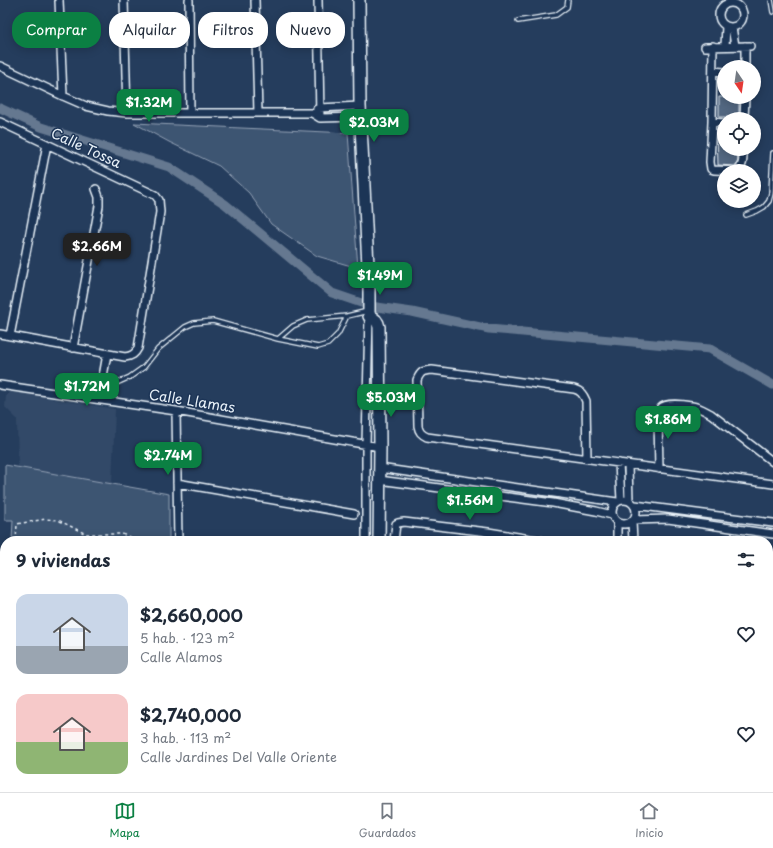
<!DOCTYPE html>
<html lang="es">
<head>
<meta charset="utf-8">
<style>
	:root { --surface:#fff; --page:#f6f6f7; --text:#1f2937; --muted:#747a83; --line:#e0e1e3; --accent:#0b8043 }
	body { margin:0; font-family:"Playpen Sans",sans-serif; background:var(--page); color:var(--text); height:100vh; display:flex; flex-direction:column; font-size:15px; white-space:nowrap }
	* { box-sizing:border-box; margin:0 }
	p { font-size:13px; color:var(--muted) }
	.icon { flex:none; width:22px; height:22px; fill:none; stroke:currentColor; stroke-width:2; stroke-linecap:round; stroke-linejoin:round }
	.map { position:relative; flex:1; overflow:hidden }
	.details { position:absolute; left:0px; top:536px; width:773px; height:256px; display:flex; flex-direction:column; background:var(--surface); border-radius:16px 16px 0 0; box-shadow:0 2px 10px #0003 }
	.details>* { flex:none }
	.hud { position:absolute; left:12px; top:12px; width:400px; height:36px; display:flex; gap:8px }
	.needle { width:26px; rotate:167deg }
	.fabs { position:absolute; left:717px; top:60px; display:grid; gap:8px }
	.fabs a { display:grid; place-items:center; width:44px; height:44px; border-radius:50%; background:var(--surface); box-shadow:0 2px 10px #0003; font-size:20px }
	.price { position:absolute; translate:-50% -34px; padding:0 9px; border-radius:8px; background:var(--accent); color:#fff; font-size:13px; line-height:26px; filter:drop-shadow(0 1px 2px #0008) }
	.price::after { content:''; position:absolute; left:50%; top:24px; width:12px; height:9px; margin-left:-6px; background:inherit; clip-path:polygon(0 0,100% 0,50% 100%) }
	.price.active { background:#222; color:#fff }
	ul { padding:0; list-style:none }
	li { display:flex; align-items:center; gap:12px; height:100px; padding:0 16px }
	li span { display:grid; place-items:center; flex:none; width:112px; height:80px; border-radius:12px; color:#555 }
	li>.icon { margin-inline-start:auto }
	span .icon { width:48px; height:48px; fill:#fffc; stroke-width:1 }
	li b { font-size:17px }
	h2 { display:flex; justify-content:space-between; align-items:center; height:48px; padding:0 16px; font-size:17px }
	.chip { padding:0 14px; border-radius:16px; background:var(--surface); box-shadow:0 2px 10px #0003; font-size:14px; line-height:36px }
	.chip.active { background:var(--accent); color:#fff }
	.tab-bar { display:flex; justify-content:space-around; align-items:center; height:56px; border-top:1px solid var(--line); background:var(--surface); font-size:11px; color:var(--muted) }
	.tab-bar a { display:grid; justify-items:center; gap:2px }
	.tab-bar .active { color:var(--accent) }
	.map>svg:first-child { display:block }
</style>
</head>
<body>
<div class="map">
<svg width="773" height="792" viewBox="0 0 773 792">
	<rect width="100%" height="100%" fill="#253d5d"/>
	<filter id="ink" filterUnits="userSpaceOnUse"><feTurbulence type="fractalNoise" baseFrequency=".025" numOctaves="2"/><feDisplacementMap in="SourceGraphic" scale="8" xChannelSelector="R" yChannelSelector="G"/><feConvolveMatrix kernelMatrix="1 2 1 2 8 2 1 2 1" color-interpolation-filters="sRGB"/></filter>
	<g filter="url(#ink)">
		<path fill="#334a68" d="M11 391 115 409 112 484 18 467 17 419 5 407 6 396Z"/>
		<path fill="#3e5472" stroke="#93a2b5" d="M134 123 348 133 358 268 317 256 271 224 249 193 219 166 169 142Z
			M5 465 169 494V541H12L13 520H5Z
			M5 572V680L4 677Z
			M53 787H105L103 792H56Z"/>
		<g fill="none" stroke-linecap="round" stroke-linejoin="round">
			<path stroke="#657890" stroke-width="9" d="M0 108 41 127 169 167 225 204 332 293 370 306 412 312 489 329 710 349 773 385"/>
		</g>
		<path fill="#536782" stroke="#e8f1f8" d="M719 97H739V117H719Z
			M717 130H724V149H737L738 161 735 166 718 165Z"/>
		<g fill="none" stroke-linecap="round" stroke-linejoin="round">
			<g stroke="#e8f1f8" stroke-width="6">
				<path id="lane" d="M771 0 773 12
					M518 21 556 15 567 7 568 0
					M746 215 757 211 764 207 769 201 771 193 773 153
					M278 339 318 347 328 344 338 334 347 316
					M101 390 130 377 144 367 158 349 185 327 194 323 213 321 278 339 293 326 307 320 347 316 368 311
					M135 787V792"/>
			</g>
			<g stroke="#e8f1f8" stroke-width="10">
				<path id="street" d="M59 0 63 96
					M124 0 127 113
					M189 0 190 113
					M255 0 258 113
					M318 0 320 118
					M719 15a12 12 0 1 1 24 0a12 12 0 1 1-24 0Z
					M732 27 735 46
					M713 46 712 122 710 162 711 169 714 170 737 171C744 167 743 157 743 149
					M725 46 726 26
					M705 47 750 46
					M0 66 63 96 86 106 108 111 127 113H312L320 118 361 117
					M745 67V46
					M713 71 724 72
					M317 109 319 108 360 106
					M744 119 745 97
					M0 122 155 195 159 200 160 212 138 348C135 354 132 356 125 357L0 334
					M712 122 724 123
					M10 336 47 144
					M73 348 99 206V197L96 189
					M0 385 176 411 380 447
					M99 399 107 354
					M176 411 178 541
					M587 459 586 401C583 394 581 391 574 389L432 370C423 371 421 371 417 380L418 426C419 432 421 434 427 437L773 484
					M619 463 621 500
					M628 465 629 501
					M379 468 617 502
					M659 469 658 418C658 415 659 411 661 408 666 402 685 405 692 406 699 407 705 411 711 414L773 462
					M379 480 553 503 596 511 612 515
					M177 483 354 514
					M612 512a12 12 0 1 1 24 0a12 12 0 1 1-24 0Z
					M635 505 773 523
					M634 520 668 519 773 534
					M617 522V541
					M632 522 633 541
					M366 541V444L369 316
					M394 541 396 524 398 523 404 522 488 532 543 541
					M487 541 488 532
					M768 572 773 573
					M768 679 773 678
					M0 690 2 705 5 714
					M0 719 5 720
					M768 773H773
					M45 787 47 792
					M365 787V792
					M738 787V792
					M0 791 16 792
					M111 792 113 787
					M729 792V787"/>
			</g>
			<g stroke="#e8f1f8" stroke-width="14">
				<path id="secondary" d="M359 0 360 106 369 286V316C375 318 378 321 379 327L380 447 379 541
					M488 787 520 792
					M585 787 619 791
					M641 787 646 792
					M377 792V787
					M391 792 398 787"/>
			</g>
			<path stroke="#e8f1f8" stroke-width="1.5" stroke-dasharray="3 3" stroke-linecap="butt" d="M16 541 17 524 46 519 58 520 86 534H122L140 541"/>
			<use href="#lane" stroke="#1d3557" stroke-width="3.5"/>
			<use href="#street" stroke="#1d3557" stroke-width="7"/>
			<use href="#secondary" stroke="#1d3557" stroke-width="11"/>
		</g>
	</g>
	<g text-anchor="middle" stroke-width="3" stroke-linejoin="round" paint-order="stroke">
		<g font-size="14" fill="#e8f1f8" stroke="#1d3557">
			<text transform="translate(86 148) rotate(25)" y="5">Calle Tossa</text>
			<text transform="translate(192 401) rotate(9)" y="5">Calle Llamas</text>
		</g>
	</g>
</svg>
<div class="fabs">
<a><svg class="needle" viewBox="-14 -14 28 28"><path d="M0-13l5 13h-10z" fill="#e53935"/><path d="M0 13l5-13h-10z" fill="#747a83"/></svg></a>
<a><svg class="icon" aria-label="locate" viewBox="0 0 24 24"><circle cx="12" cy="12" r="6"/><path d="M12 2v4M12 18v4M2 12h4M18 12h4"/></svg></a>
<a><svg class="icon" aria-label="layers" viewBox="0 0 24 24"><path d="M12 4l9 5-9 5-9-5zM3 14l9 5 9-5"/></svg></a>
</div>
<b class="price" style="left:149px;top:123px">$1.32M</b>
<b class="price" style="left:374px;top:143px">$2.03M</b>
<b class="price active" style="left:97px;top:267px">$2.66M</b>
<b class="price" style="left:380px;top:296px">$1.49M</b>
<b class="price" style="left:87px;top:407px">$1.72M</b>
<b class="price" style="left:391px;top:418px">$5.03M</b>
<b class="price" style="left:668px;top:440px">$1.86M</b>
<b class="price" style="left:168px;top:476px">$2.74M</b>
<b class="price" style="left:470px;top:521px">$1.56M</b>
<div class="hud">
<a class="chip active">Comprar</a>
<a class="chip">Alquilar</a>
<a class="chip">Filtros</a>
<a class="chip">Nuevo</a>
</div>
<section class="details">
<h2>9 viviendas<svg class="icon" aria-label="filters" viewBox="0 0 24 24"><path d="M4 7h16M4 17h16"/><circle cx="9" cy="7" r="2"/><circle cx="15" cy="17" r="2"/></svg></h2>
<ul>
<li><span style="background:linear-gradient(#c9d6e8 65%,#9aa5b1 0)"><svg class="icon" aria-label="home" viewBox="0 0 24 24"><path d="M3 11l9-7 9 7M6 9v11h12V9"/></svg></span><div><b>$2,660,000</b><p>5 hab. · 123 m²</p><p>Calle Alamos</p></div><svg class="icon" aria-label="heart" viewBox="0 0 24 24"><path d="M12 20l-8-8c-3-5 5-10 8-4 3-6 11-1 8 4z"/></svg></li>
<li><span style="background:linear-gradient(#f6c9c9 60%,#8fb573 0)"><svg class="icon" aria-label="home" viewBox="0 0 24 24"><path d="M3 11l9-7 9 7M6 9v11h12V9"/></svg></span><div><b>$2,740,000</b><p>3 hab. · 113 m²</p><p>Calle Jardines Del Valle Oriente</p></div><svg class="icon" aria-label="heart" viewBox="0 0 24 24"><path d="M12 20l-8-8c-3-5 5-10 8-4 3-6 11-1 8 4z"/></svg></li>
</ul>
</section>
</div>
<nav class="tab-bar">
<a class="active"><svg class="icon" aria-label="map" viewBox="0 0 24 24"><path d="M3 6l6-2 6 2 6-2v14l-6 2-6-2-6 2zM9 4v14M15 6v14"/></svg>Mapa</a>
<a><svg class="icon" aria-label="saved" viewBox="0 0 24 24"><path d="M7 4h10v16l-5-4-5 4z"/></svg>Guardados</a>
<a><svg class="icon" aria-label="home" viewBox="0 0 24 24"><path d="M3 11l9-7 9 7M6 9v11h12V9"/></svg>Inicio</a>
</nav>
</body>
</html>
